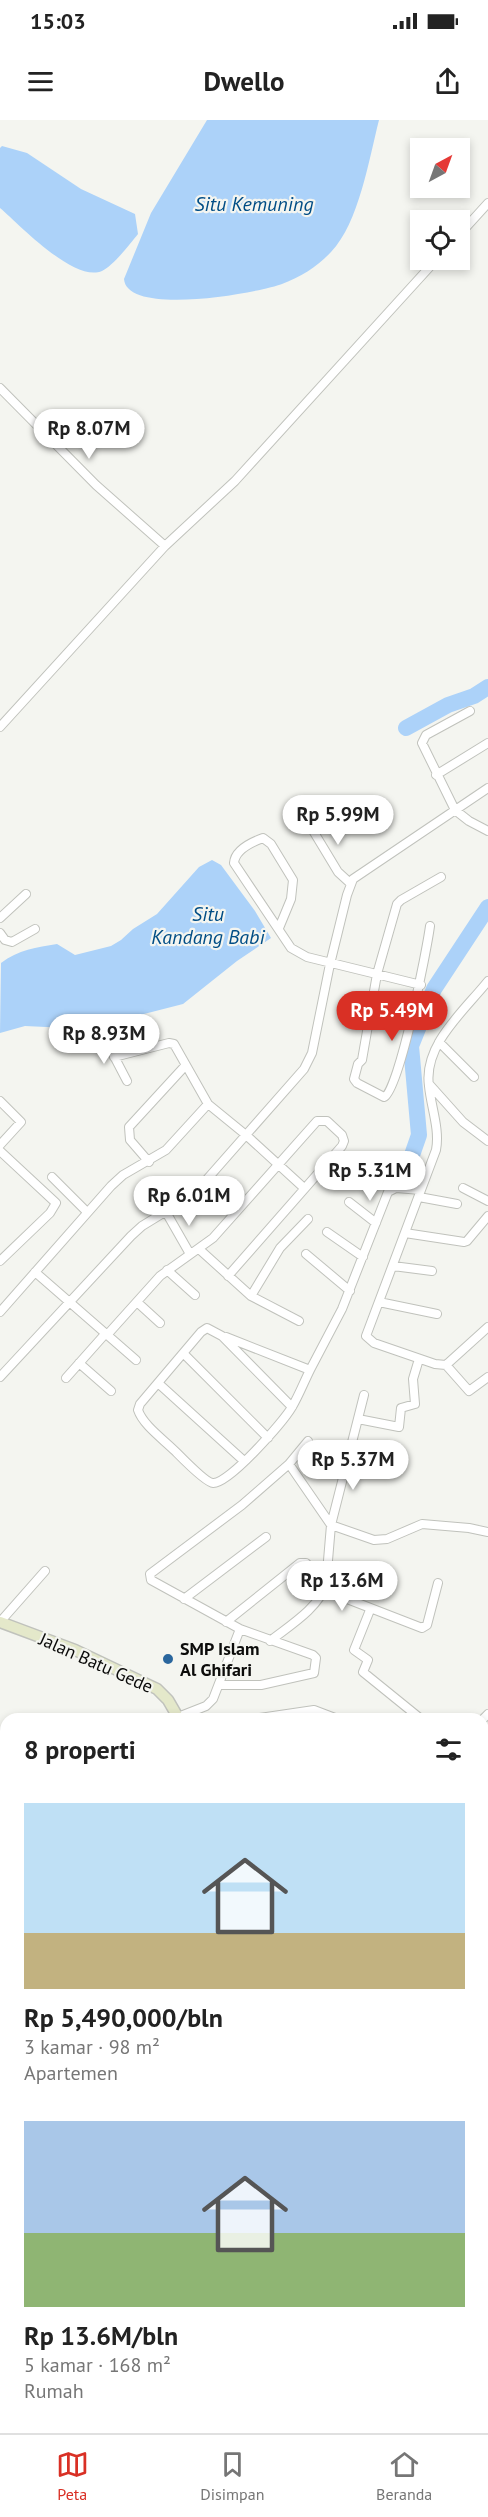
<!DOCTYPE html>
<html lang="id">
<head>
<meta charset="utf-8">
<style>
	:root { --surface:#fff; --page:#f6f6f6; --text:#222; --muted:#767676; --line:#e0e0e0; --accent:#d93025 }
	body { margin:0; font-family:"PT Sans",sans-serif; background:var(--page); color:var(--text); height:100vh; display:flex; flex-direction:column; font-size:22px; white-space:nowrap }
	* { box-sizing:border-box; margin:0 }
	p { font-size:20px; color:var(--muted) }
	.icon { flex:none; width:33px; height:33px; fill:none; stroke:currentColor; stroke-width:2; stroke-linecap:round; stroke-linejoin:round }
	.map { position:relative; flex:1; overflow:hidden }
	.panel { position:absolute; left:0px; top:1593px; width:489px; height:720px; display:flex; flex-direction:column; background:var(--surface); border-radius:18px 18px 0 0; box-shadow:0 3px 9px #0003 }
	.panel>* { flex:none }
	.needle { width:39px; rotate:41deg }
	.buttons { position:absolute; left:410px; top:18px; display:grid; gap:12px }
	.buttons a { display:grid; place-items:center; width:60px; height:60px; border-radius:0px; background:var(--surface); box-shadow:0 3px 9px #0003; font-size:30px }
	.price { position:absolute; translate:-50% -51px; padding:0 14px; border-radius:21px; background:#fff; color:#222; font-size:20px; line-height:39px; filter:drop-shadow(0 2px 3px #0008) }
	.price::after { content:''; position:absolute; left:50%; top:36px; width:18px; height:14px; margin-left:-9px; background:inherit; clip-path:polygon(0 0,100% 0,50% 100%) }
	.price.current { background:var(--accent); color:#fff }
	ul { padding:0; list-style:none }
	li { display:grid; align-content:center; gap:12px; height:318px; padding:0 24px }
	li span { display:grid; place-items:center; height:186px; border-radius:0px; color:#555 }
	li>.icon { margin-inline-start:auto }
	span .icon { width:108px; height:108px; fill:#fffc; stroke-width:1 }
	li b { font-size:26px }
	h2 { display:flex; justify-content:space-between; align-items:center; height:72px; padding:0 24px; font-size:26px }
	.status { display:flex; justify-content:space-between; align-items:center; height:42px; padding:0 30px; background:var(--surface); direction:ltr }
	.status svg { height:16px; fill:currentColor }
	header { display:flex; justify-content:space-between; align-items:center; height:78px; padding:0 24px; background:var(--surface); font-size:27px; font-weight:600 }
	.tab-bar { display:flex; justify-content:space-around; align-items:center; height:84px; border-top:2px solid var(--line); background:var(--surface); font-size:16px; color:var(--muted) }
	.tab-bar a { display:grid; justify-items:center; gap:3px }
	.tab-bar .current { color:var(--accent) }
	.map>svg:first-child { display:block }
</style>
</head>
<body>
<div class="status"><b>15:03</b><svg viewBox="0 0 49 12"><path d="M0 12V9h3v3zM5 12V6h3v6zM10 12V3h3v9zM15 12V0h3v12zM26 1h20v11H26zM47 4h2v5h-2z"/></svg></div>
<header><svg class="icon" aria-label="menu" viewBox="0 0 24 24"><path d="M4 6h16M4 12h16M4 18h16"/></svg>Dwello<svg class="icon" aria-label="share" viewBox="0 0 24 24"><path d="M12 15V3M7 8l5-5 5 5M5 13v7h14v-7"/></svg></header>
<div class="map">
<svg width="488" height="2313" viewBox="0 0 488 2313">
	<rect width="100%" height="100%" fill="#f4f5f0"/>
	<path fill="#acd2f9" d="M207 0H379C369 39 359 103 331 132 318 146 301 157 282 164 258 173 127 197 124 159L151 93Z
		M2 26 27 33 81 69 135 94 138 114C130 124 113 146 102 151 74 163 19 104 0 88V28Z
		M212 740 221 745 255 791 271 818 237 841 183 884 101 905 67 908 25 906 0 913 1 843C18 830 37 827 57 824L75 835 111 826 121 820 133 809 157 794 199 747Z"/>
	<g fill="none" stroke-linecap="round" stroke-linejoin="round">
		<path stroke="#acd2f9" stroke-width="16" d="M406 608 448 585 474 576 488 567
			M404 1058 419 1015 411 926 434 869 488 787"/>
		<g stroke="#c0c2bc" stroke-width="10">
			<path id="street" d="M459 115 488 83
				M0 268 96 365 165 426
				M470 591 426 615 422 623 455 690 469 701 488 711
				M0 607 165 426 235 361 436 140
				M436 655 488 623
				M309 704 338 752 350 763
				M0 798 26 774
				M430 806C427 829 399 972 384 977L357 963 354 959 358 944 362 940 377 854 397 784 401 780 441 757
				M279 808 291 779 293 760 271 724 263 718C252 722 235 730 234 743L291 828 307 837 421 865
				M0 813 5 820 12 822 35 809
				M488 861C464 891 423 925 429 966 431 987 440 1009 436 1030L366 1216 374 1223 435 1244 446 1245 488 1207
				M104 917 127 961
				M439 922 474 957
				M114 937 169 923 174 924 208 984 246 1015 304 1068
				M429 964 463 1002 488 1021
				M0 981 21 1002 0 1025
				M0 1031 56 1083 50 1093 0 1141
				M149 1042 130 1020 129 1007 185 946
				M52 1057 87 1092
				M463 1068 488 1081
				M419 1077 457 1084
				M349 1082 376 1103
				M166 1092 190 1134
				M327 1112 363 1137
				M405 1113 464 1122 467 1121 488 1096
				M199 1129 251 1176 299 1201
				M306 1134 350 1171
				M393 1146 432 1151
				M167 1150 195 1175
				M35 1152 136 1240
				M251 1176 280 1128 308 1099
				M137 1182 160 1203
				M379 1182 437 1194
				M0 1192 111 1066 123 1055 166 1030 208 984
				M107 1215 160 1156 213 1118 317 1001H327L342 1015 344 1021 342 1026 228 1156
				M226 1217 310 1250 342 1189 388 1072 396 1068 421 1070
				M184 1234 268 1318
				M79 1243 111 1271
				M446 1245 469 1271 488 1257
				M0 1257 131 1116 142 1106 194 1074 304 949 312 933 330 844 347 775 353 759 488 668
				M66 1258 106 1213
				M158 1263 244 1341
				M292 1287 222 1216 207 1208 201 1212 140 1284 138 1290C143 1305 163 1319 175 1331 181 1337 206 1363 213 1363 229 1364 283 1302 292 1287 299 1275 304 1262 310 1250
				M358 1299 399 1307 401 1288 415 1284 413 1259 419 1239
				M289 1344 331 1405 374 1420 387 1419 422 1404 469 1408 488 1412
				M326 1464 331 1405 364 1275
				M324 1470 422 1508 427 1505 438 1463
				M184 1479 266 1417
				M370 1490 354 1530 368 1540 363 1552 421 1599
				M0 1502 45 1451
				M226 1502 300 1443H306L326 1464C319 1488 289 1506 270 1521
				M240 1509 151 1460 150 1454 242 1385 289 1344 308 1321
				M178 1597 206 1586 213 1579 240 1509 313 1535 316 1538 314 1553 261 1565H220
				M252 1599 314 1590 335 1598
				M483 1599 488 1594
				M483 1627H488
				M483 1718 488 1722
				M0 1741V1757
				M483 1974 488 1968
				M483 1985 488 1989
				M483 2007 488 2002
				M483 2036 488 2040
				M483 2047 488 2051
				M0 2074 6 2072
				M0 2085 6 2088
				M0 2137 6 2139
				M483 2155 488 2159
				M0 2188 6 2191
				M0 2216 6 2202
				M0 2273 6 2272
				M483 2285 488 2291
				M119 2307 142 2313
				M183 2307 190 2313
				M282 2307 291 2313
				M164 2312 167 2307
				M320 2313 330 2307
				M483 2313 488 2306"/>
		</g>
		<g stroke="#c0c2bc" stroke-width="13">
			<path id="secondary" d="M0 1502 75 1530 157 1569 168 1580 179 1599
				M483 1897 488 1902"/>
		</g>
		<use href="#street" stroke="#fff" stroke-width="8"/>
		<use href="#secondary" stroke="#e4e8ca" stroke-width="10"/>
	</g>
	<circle fill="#2a669d" stroke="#f4f5f0" stroke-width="2" cx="168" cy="1539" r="6"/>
	<g text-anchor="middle" stroke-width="4.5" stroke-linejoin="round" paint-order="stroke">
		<g font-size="18" font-weight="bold" fill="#0b0b0a" stroke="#f4f5f0" text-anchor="start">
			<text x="180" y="1535">SMP Islam<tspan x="180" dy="21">Al Ghifari</tspan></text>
		</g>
		<g font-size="18" fill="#0b0b0a" stroke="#f4f5f0">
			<text transform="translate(96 1543) rotate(24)" y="6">Jalan Batu Gede</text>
		</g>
		<g font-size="20" font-style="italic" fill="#004d85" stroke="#f4f5f0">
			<text x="254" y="91">Situ Kemuning</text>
			<text x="208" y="801">Situ<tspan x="208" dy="23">Kandang Babi</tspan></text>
		</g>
	</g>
</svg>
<div class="buttons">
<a><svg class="needle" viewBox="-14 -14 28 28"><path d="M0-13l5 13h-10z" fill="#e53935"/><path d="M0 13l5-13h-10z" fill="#767676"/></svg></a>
<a><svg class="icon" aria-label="locate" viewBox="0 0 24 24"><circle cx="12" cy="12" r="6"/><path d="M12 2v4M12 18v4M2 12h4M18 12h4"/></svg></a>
</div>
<b class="price" style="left:89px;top:340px">Rp 8.07M</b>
<b class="price" style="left:338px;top:726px">Rp 5.99M</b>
<b class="price current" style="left:392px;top:922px">Rp 5.49M</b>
<b class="price" style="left:104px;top:945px">Rp 8.93M</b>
<b class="price" style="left:370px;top:1082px">Rp 5.31M</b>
<b class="price" style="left:189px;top:1107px">Rp 6.01M</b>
<b class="price" style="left:353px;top:1371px">Rp 5.37M</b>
<b class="price" style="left:342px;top:1492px">Rp 13.6M</b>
<section class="panel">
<h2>8 properti<svg class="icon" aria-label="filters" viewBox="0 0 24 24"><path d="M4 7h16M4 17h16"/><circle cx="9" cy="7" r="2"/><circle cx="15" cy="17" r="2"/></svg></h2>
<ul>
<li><span style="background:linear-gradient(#bfe0f5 70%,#c2b280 0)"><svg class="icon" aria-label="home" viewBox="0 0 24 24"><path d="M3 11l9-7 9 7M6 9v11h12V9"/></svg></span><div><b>Rp 5,490,000/bln</b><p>3 kamar · 98 m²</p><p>Apartemen</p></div></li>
<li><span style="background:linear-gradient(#a9c7e8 60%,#8fb573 0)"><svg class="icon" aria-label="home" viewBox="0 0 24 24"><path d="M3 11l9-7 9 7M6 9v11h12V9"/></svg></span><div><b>Rp 13.6M/bln</b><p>5 kamar · 168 m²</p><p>Rumah</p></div></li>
</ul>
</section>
</div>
<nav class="tab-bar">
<a class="current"><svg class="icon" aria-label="map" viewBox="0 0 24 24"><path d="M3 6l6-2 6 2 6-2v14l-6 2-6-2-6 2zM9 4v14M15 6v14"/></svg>Peta</a>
<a><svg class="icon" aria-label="saved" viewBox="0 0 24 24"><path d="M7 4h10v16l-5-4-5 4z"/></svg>Disimpan</a>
<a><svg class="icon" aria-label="home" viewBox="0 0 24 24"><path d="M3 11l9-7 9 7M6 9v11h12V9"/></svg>Beranda</a>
</nav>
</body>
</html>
